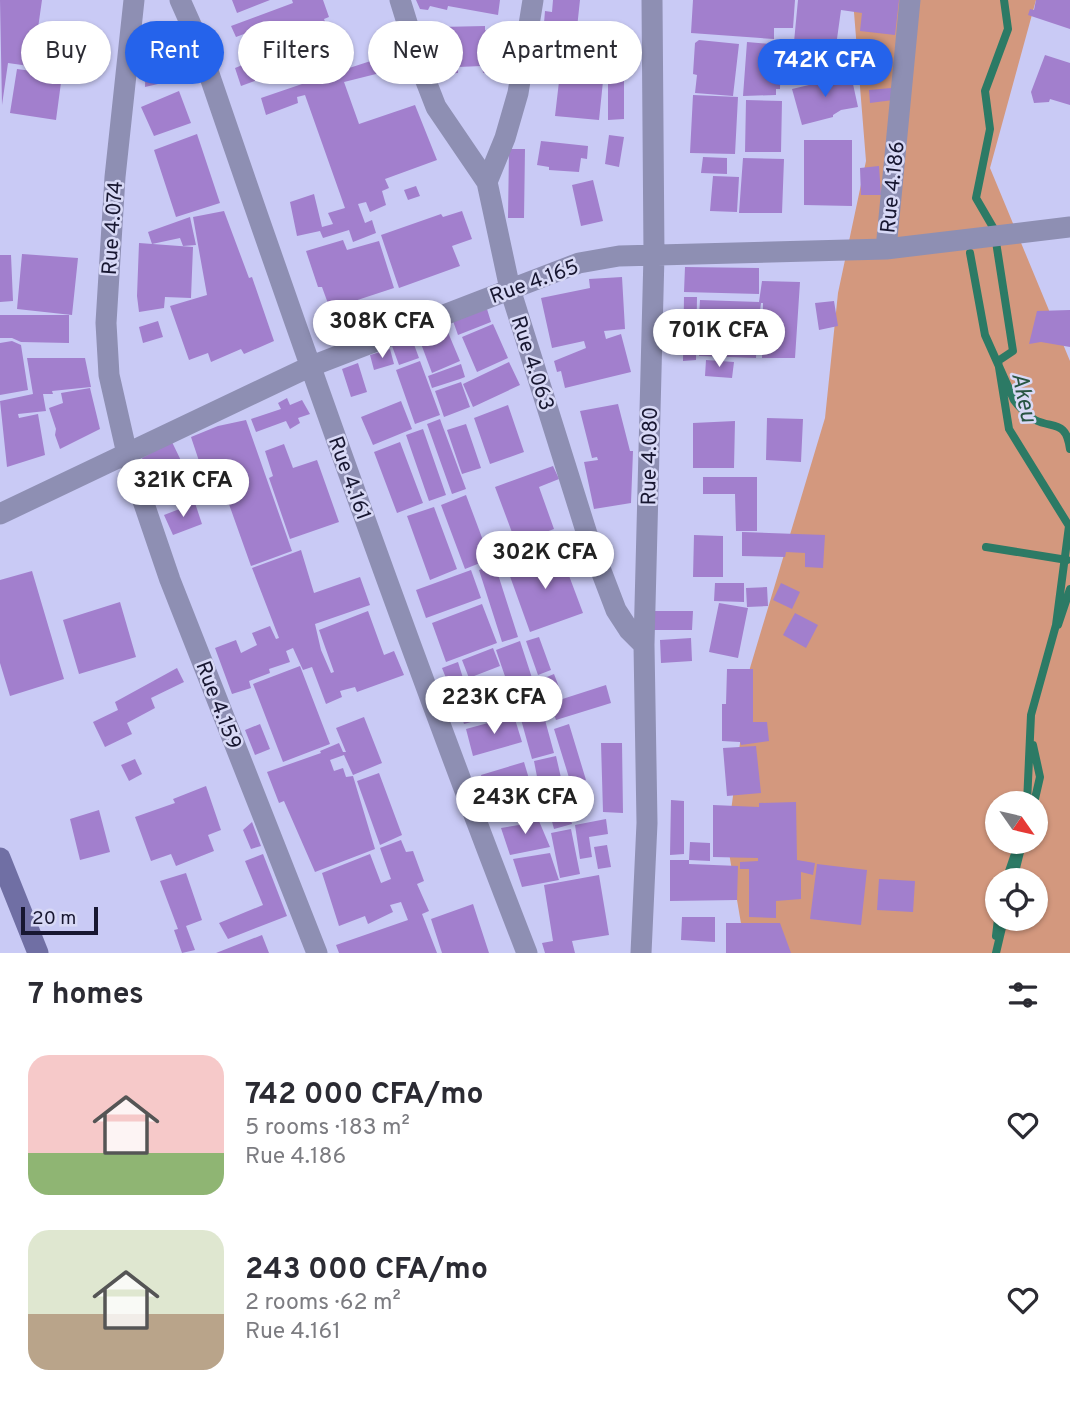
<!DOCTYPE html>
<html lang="en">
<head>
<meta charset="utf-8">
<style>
	:root { --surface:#fff; --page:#f7f7f7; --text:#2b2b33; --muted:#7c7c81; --accent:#2563eb }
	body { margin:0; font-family:Overpass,sans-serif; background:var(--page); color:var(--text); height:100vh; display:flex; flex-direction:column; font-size:26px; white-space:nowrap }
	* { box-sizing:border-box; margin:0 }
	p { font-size:23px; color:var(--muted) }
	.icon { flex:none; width:38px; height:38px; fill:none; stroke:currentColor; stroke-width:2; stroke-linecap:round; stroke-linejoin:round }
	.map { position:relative; height:953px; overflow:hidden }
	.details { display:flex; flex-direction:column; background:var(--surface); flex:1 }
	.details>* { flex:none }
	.banner { position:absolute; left:21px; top:21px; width:700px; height:63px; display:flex; gap:14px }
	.needle { width:46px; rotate:124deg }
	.fabs { position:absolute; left:985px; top:791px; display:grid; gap:14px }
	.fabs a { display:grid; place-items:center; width:63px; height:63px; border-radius:50%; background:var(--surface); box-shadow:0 2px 5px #0004; font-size:35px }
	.scale { position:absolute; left:21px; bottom:18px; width:77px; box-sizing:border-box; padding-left:7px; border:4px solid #181731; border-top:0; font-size:19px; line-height:24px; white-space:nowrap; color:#181731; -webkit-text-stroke:5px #d8d9f6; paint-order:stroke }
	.price { position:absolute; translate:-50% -60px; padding:0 16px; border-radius:24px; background:#fff; color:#222; font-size:23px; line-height:46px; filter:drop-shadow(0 2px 4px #0008) }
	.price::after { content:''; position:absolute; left:50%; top:42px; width:21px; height:16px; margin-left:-10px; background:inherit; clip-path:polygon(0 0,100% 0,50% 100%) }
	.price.selected { background:var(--accent); color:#fff }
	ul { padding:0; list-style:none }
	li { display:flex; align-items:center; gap:21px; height:175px; padding:0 28px }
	li span { display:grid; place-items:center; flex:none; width:196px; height:140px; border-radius:21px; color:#555 }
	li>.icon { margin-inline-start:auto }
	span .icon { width:84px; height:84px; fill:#fffc; stroke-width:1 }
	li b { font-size:30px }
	h2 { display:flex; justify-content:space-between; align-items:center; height:84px; padding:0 28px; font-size:30px }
	.chip { padding:0 24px; border-radius:32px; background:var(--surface); box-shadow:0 2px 5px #0004; font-size:24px; line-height:63px }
	.chip.selected { background:var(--accent); color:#fff }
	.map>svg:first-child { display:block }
</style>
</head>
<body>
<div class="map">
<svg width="1070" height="953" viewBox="0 0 1070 953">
	<rect width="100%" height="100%" fill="#c9caf5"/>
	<path fill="#d3987e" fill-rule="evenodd" d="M853 0H1036L990 168 1070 361V953H746L727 841 750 668 825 418 838 293 866 161ZM998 803H1036V842H998ZM998 880H1036V919H998Z"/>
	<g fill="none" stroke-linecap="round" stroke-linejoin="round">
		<path stroke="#2c7a65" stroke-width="8" d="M1004 0 1008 29 985 91 990 129 976 198 994 229 1013 351 998 361 1009 429 1069 526 1056 625 1031 715 1027 803
			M970 253 985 335 1014 400C1020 408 1026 415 1035 420 1054 429 1066 420 1070 449
			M986 547 1067 560
			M1058 625 1070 589
			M1033 745 1040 777 1034 803
			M1006 880 1019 842
			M1013 880 1021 848
			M996 936 998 919
			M996 953 1004 919"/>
	</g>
	<path fill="#a27fcd" d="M0 0H42L35 49 45 51 43 68 8 63 2 105Z
		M232 0H270L237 13Z
		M292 0H323L329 17 324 19 339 58H335L340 71 383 57 388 71 344 82 359 124 415 105 437 160 385 179 389 188 382 191 386 205 370 212 366 202 358 204 365 223 372 220 376 233 353 242 349 230 323 238 320 231 297 236 290 202 314 194 322 227 333 224 328 213 345 208 305 95 297 97 298 103 266 115 261 98 302 84 290 58 293 56 281 28 247 41 244 34 236 37 231 26 293 3Z
		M416 0H500L498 15 448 6 447 10 430 6 428 10 420 9Z
		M553 0H580L576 37 543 35 545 11 552 12Z
		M693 0H795L793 28H774V39L691 33Z
		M798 0H899L895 35 860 31 862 13 841 10 836 46 794 42Z
		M1036 0H1070V29L1028 15 1030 9 1034 10Z
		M485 26V30L498 31 499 72 483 73 482 66 458 67V73L441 74 440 27Z
		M699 40 739 44 733 96 695 93 697 75 693 74 695 43Z
		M747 42 781 45 780 89H776V95L743 96Z
		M181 46 188 77 145 87 146 47Z
		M563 47 606 52 599 120 555 116Z
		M790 47H881L882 66H857L858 70 827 76V80L792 82Z
		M282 49 290 68 241 86 235 68Z
		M1045 55 1070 63V105L1050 99 1049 102 1034 103 1031 92Z
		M608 57H624V119L608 120Z
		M17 69 62 75 56 120 10 113Z
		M851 75 858 107 841 110 833 115V117L802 125 792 89Z
		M891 88 893 100 870 103 869 90Z
		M179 91 191 123 154 136 141 107Z
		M693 95 738 97 735 154 690 153Z
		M746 100 782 101 781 152H745Z
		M197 134 220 203 176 217 154 150Z
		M609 135 624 137 619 167 605 164Z
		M804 140H852V206L804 205Z
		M541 141 588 146 587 159 581 158 579 172 549 170V167L537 165Z
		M509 149H525L524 218H508Z
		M703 157 727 158V174L701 173Z
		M743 158 784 159 782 213H739Z
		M879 166 881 195H861L860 168Z
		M713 176 739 177 737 212 710 211Z
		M593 180 603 221 581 226 572 185Z
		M416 186 420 196 408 200 404 190Z
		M224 211 249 278 252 277 274 341 244 354 241 349 211 362 208 353 189 360 170 306 207 295 193 217Z
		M462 211 472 239 452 246 460 266 399 288 381 235 441 214 443 217Z
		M190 217 196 245 183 246 180 238 152 244 148 232Z
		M343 240 347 250 379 241 394 288 330 309 322 287H318L306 251Z
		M139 243 193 247 191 298 165 297 164 308 139 312 137 296Z
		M22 254 78 258 72 315 17 309Z
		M0 255H11L13 301 0 302Z
		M685 267 759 268V294L684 292Z
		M622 277 625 329 604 331 606 339 621 334 631 372 565 388 561 371 557 372 554 361 586 348 584 341 552 348 541 298 590 288 589 279Z
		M762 281 800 282 795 358H762L763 303H761L758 326 739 325V336L757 337 756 358 699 356 702 316H699L700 300 759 302Z
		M684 297H697L696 360 683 361Z
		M834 301 838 326 819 330 815 303Z
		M487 309 491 322 458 335 453 321Z
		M1070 310V347L1041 342 1029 344 1037 311Z
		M0 315H69V343L21 342 12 338H0Z
		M158 321 163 337 143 343 139 327Z
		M493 324 508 358 477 372 462 337Z
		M447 330 460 361 432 373 420 341Z
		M412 339 419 358 399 365 392 346Z
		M12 341 21 345 28 390 0 395V343Z
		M390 349 394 364 374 370 370 355Z
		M27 358H85L91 387 52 391 53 394H43L46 411 18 414 19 418 38 414 45 455 7 467 0 401 33 394Z
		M706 360 734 362 732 378 705 376Z
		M420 361 440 415 415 424 396 370Z
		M509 362 520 385 473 407 463 384Z
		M358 363 367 392 351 397 342 369Z
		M461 364 465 377 460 379 459 377 460 379 432 388 428 376Z
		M461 382 470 407 444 417 435 391Z
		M90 388 100 429 60 449 55 435 56 429 49 408 63 403 61 393Z
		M287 398 290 405 302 400 310 414 298 418 300 423 290 429 286 421 256 432 251 419 281 409 278 403Z
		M401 401 412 429 373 445 361 417Z
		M618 404 630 451H633L631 503 594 509 584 462 598 460 597 457 592 458 580 411Z
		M508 405 524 452 490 464 474 418Z
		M767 418 803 419 801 462 766 460Z
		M440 419 466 489 452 494 427 424Z
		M246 420 292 551 251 566 225 493 234 489 233 485 209 492 203 477 208 475 206 466 201 467 191 437 218 426Z
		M735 421 734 468H693V423Z
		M466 424 481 468 462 474 447 430Z
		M423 429 446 495 429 501 406 435Z
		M172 442 185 469 152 484 142 458Z
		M400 442 423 503 397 513 374 452Z
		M284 444 293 468 317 460 339 522 290 539 269 478 273 476 265 451Z
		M553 466 559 479 539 487 554 529 516 543 495 487Z
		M703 477H757V531H736L735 494H703Z
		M466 495 490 559 465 569 441 505Z
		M195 503 202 524 173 535 164 515Z
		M434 507 457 569 430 580 407 516Z
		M742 532 825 535 823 568 805 567V553L786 552 785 557 742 556Z
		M694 535 723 536V577H693Z
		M559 549 583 613 530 632 507 568Z
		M301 550 314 593 360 577 370 605 315 624 321 650 331 673 334 672 319 630 368 611 384 655 394 651 404 675 357 692 355 687 340 691 342 697 326 704 312 667 303 670 293 648 286 651 290 662 269 669 270 673 249 681 251 688 232 694 215 648 236 640 241 653 257 645 252 633 270 626 276 639 279 638 252 568Z
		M495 565 518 637 502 642 479 570Z
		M471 570 481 598 426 618 416 590Z
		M32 571 64 679 10 696 0 663V580Z
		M715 583H744V602L714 601Z
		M781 583 800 592 792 609 773 600Z
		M767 587 768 606 747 607 746 588Z
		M120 602 136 657 79 674 63 620Z
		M719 603 748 608 738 658 709 652Z
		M482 604 497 643 446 662 432 623Z
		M654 611H693L692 630H654Z
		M795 613 818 625 806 648 783 635Z
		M539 637 551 670 538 675 526 641Z
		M691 638 692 661 661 663 660 640Z
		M520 641 533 681 509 688 496 650Z
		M493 648 500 666 469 678 462 660Z
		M458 662 463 678 448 683 442 668Z
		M300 666 330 744 283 762 253 684Z
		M177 668 184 682 151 698 155 708 127 723 132 734 105 747 93 722 118 710 115 702Z
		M727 669H753V722H767L769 741 741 745 740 742 722 741V704H726Z
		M554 674 562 695 549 700 542 679Z
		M466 683 478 720 464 724 453 687Z
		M606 685 611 703 556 720 550 703Z
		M539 698 554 753 532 759 517 705Z
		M514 716 522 742 473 756 466 729Z
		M364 717 382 763 353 775 344 755 330 760 334 771 343 768 346 777 353 776 375 849 315 872 284 801 279 803 267 772 321 753 320 751 339 743 343 752H346L336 728Z
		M260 724 270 749 255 755 245 730Z
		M569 724 586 780 571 784 554 729Z
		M601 743H622L623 813 603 812Z
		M756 746 761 793 727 796 723 748Z
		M556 756 562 782 539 787 534 761Z
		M135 759 142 774 129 781 121 765Z
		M524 762 532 789 488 802 481 775Z
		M379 773 402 835 380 845 357 781Z
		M206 786 221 830 208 835 214 851 176 866 171 854 151 861 135 817 175 803 173 799Z
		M562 788 572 824 554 829 544 792Z
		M534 792 537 804 519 809 515 796Z
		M671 800 684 801V854L670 855Z
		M796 802 797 860 815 863 813 875 801 872V899L776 901V918L749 917V869H740V862L758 861V858L713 857V805L759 807V803Z
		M99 810 110 852 80 860 70 819Z
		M532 815 534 822 539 821 550 847 510 855 501 828 519 825V818Z
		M606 819 608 834 589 837 592 857 580 859 575 825Z
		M252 822 261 846 251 849 243 830Z
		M571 829 580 874 560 878 551 833Z
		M401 840 406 852 413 851 424 881 417 884 429 911 422 914 437 953H339L336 945 408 920 401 902 390 905 393 912 368 924 365 916 339 926 322 873 370 854 381 883 391 879 380 848Z
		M690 842 710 843V861L689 860Z
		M607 845 611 867 598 869 594 847Z
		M550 853 559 880 522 887 513 859Z
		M263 854 287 916 228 939 219 923 263 905 245 861Z
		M670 860H689V864L738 866 737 900 670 901Z
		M817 864 867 870 861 925 810 919Z
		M186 873 202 920 186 926 195 950 182 953 174 930 178 929 160 881Z
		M599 875 609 935 572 941 575 953H545L542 943 553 941 544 885Z
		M879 879 915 881 913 912 877 910Z
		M473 904 489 953H442L431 919Z
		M682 917H715V942L681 940Z
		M726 923H780L791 953H726Z
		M262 935 269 953H216Z"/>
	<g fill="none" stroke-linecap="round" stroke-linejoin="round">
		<path stroke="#8e8fb3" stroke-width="21" d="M134 0 115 177 106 323 109 375 127 454 170 580 317 953
			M180 0 196 36C301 344 409 650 527 953
			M400 0 422 71 436 107 487 182 510 289 587 534 616 610 629 630 644 645
			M487 182 505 138 518 93 533 0
			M886 249 910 0
			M0 514 309 367 579 263 619 256 886 249 1070 227
			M641 953 647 823 644 645 654 255 652 0"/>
		<path stroke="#706fa4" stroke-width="21" d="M0 858 38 953"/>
	</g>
	<g text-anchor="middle" stroke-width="5" stroke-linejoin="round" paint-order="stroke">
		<g font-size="21" fill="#181731" stroke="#d8d9f6">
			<text transform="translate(892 187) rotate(-84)" y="7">Rue 4.186</text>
			<text transform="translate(112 228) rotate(-86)" y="7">Rue 4.074</text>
			<text transform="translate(534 281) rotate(-20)" y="7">Rue 4.165</text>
			<text transform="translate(533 363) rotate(72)" y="7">Rue 4.063</text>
			<text transform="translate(649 456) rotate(-89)" y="7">Rue 4.080</text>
			<text transform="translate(350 478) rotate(70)" y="7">Rue 4.161</text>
			<text transform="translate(219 705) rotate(69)" y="7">Rue 4.159</text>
		</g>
		<g font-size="23" font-style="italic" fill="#285542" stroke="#d8d9f6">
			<text transform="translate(1025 397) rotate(78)" y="8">Akeu</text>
		</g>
	</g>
</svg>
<div class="fabs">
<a><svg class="needle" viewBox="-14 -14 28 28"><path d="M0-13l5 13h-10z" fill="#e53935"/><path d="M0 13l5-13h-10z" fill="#7c7c81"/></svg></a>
<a><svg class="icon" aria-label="locate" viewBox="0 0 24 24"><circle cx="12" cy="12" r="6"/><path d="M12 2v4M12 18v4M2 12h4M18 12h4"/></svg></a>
</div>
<div class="scale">20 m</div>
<b class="price selected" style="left:825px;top:99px">742K CFA</b>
<b class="price" style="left:382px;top:360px">308K CFA</b>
<b class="price" style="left:719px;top:369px">701K CFA</b>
<b class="price" style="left:183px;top:519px">321K CFA</b>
<b class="price" style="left:545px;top:591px">302K CFA</b>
<b class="price" style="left:494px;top:736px">223K CFA</b>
<b class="price" style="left:525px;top:836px">243K CFA</b>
<div class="banner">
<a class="chip">Buy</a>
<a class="chip selected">Rent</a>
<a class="chip">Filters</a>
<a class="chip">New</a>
<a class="chip">Apartment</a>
</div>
</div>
<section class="details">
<h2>7 homes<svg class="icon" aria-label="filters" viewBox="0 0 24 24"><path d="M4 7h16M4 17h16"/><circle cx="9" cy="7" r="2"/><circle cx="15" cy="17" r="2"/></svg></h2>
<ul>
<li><span style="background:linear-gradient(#f6c9c9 70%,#8fb573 0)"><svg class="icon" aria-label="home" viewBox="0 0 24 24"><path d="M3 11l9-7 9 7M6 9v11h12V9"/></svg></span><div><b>742 000 CFA/mo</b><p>5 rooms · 183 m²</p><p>Rue 4.186</p></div><svg class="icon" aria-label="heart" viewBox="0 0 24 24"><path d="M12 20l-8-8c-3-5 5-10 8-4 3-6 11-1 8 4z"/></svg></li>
<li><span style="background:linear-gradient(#dfe7d0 60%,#b9a48a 0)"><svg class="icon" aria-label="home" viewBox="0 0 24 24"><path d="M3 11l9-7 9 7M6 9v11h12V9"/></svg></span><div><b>243 000 CFA/mo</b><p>2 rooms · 62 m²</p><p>Rue 4.161</p></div><svg class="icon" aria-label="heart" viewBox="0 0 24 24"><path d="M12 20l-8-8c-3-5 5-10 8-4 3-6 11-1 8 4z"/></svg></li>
</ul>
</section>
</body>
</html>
